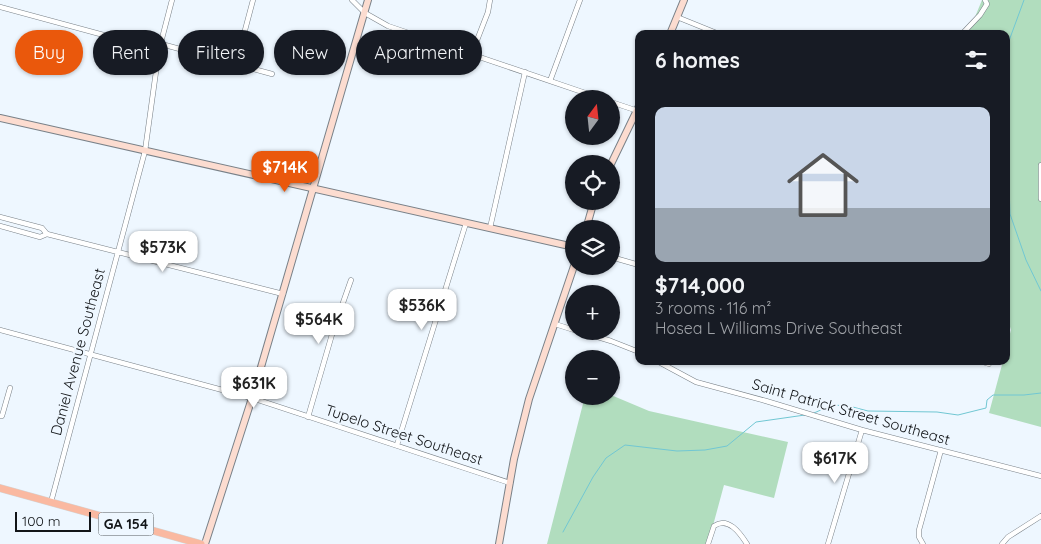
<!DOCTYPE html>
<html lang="en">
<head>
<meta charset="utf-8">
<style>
	:root { --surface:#171b24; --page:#20242c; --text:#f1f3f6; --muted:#9ea1a6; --line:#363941; --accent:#ea580c }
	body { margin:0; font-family:Quicksand,sans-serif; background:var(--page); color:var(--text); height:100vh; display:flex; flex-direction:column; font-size:19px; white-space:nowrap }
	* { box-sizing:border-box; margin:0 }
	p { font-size:16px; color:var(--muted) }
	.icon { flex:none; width:28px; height:28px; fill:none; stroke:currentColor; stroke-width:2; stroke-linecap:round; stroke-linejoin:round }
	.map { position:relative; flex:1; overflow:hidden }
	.drawer { position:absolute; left:635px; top:30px; width:375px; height:335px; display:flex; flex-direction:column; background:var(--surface); border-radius:10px; box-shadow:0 1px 4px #0004 }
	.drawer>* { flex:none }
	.guide { position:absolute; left:15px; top:30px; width:475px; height:45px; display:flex; gap:10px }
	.needle { width:32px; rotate:15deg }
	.fabs { position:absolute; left:565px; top:90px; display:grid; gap:10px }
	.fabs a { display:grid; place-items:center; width:55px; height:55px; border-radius:50%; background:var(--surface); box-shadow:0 1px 4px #0004; font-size:25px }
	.scale { position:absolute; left:15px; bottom:12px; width:76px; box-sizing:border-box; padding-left:5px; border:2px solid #121518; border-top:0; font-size:14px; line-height:18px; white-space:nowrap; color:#121518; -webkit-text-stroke:4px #eef7ff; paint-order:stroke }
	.price { position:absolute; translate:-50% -42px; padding:0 11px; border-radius:10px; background:#fff; color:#222; font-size:16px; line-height:32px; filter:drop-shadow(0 1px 2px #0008) }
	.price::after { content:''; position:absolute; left:50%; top:30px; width:15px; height:11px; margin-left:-8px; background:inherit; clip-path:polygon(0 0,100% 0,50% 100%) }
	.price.on { background:var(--accent); color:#fff }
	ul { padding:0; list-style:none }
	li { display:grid; align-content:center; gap:10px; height:265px; padding:0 20px }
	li+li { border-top:1px solid var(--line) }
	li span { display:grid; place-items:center; height:155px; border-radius:10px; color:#555 }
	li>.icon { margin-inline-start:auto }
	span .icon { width:90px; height:90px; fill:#fffc; stroke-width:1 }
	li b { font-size:21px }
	h2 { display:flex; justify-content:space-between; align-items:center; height:60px; padding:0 20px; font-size:21px }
	.tag { padding:0 18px; border-radius:22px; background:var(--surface); box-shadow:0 1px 4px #0004; font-size:18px; line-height:45px }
	.tag.on { background:var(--accent); color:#fff }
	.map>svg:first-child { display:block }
</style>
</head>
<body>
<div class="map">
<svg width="1041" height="544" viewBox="0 0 1041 544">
	<rect width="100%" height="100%" fill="#eef7ff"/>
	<path fill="#b1ddbe" d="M982 0H1041V427L989 413 1003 361H1006V348L1011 330 1006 314V34H968Z
		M611 395 649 411 788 442 774 498 724 485 708 544H547L585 396Z"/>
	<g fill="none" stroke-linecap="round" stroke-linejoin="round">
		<path stroke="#71c7d3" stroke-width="1" d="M1006 49 1024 0
			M1006 175 1009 187 1010 214 1026 260 1041 291
			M814 413 832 405 849 406 868 411 937 412 958 415 986 408 987 400 993 395H1024L1041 393
			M563 532 593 477 606 458 625 445 677 451 705 450 727 446 756 422 805 415"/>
		<g stroke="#798188" stroke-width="5.5">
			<path id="street" d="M352 0 365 13 388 26 603 99
				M0 7 159 50 165 45 272 74
				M677 17 719 34
				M962 34 980 15 987 4 985 0
				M472 53 488 12 490 0
				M236 64 253 0
				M550 81 580 0
				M611 102 638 111
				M1041 165V199
				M0 217 42 228 47 234 283 294
				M0 226 40 237 47 234
				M490 228 525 72
				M611 257 639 265
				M555 324 574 330
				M0 330 252 398 510 483
				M578 331 611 341 639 352
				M657 361 696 382 766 401 862 430 1041 476
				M980 361 989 364
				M0 416H2L10 388
				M308 417 333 331 351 280
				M397 445 466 223
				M51 502 145 151 159 50 172 0
				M708 544 714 526C728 516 740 533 747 544
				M828 544 862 430
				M923 544 919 537V530L941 450
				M1002 544 1008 537 1041 516"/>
		</g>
		<g stroke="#798188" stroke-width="8">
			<path id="secondary" d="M670 34 684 0
				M0 118 574 247
				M611 164 639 106
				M586 229 594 201
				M205 544 252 398 368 0
				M499 544 514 459 529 399 574 266"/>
		</g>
		<g stroke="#d4d5d5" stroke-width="8">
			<path id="primary" d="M0 488 201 544"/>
		</g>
		<use href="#street" stroke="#fff" stroke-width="4.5"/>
		<use href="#secondary" stroke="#fcdcd0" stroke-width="6"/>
		<use href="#primary" stroke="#fab9a1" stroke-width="7"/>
	</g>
	<g text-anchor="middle" stroke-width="4.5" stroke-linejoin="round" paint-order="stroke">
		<rect fill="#eef7ff" stroke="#54595d" stroke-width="1" x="98.5" y="512.5" width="55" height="23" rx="4"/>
		<g font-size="14" font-weight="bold" fill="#121518">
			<text x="126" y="529">GA 154</text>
		</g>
		<g font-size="15" fill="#121518" stroke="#eef7ff">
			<text transform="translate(78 352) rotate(-75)" y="5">Daniel Avenue Southeast</text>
			<text transform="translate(851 412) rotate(16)" y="5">Saint Patrick Street Southeast</text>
			<text transform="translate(404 435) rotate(18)" y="5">Tupelo Street Southeast</text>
		</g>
	</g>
</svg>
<div class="fabs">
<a><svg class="needle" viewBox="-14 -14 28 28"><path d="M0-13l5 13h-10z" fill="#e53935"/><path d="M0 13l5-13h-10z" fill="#9ea1a6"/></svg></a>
<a><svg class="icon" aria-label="locate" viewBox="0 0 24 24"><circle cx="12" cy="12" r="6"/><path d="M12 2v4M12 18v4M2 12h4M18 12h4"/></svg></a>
<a><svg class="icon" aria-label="layers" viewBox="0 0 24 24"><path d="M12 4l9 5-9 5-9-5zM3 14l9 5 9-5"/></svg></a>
<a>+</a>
<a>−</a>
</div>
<div class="scale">100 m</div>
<b class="price on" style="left:285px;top:193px">$714K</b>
<b class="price" style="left:163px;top:273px">$573K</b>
<b class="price" style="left:422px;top:331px">$536K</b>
<b class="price" style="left:319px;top:345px">$564K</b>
<b class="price" style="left:254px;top:409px">$631K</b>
<b class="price" style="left:835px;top:484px">$617K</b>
<div class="guide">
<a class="tag on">Buy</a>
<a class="tag">Rent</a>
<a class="tag">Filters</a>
<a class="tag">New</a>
<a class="tag">Apartment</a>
</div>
<section class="drawer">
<h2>6 homes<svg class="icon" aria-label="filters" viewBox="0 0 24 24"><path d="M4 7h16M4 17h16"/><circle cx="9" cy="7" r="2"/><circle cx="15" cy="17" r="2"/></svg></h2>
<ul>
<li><span style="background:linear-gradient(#c9d6e8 65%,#9aa5b1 0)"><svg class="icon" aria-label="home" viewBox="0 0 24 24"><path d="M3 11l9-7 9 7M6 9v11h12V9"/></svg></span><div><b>$714,000</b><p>3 rooms · 116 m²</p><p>Hosea L Williams Drive Southeast</p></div></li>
</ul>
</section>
</div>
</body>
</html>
